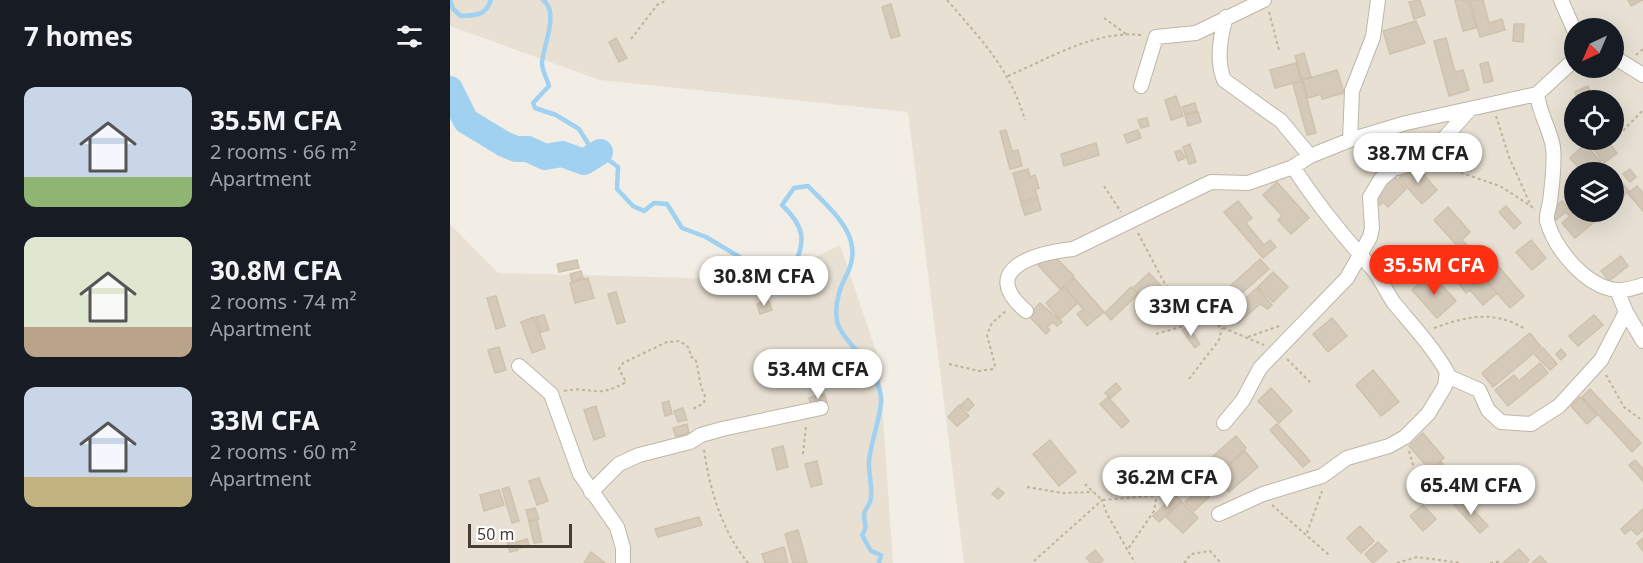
<!DOCTYPE html>
<html lang="en">
<head>
<meta charset="utf-8">
<style>
	:root { --surface:#171b24; --page:#20242c; --text:#f1f3f6; --muted:#9ea1a6; --accent:#fd3112 }
	body { margin:0; font-family:"Noto Sans",sans-serif; background:var(--page); color:var(--text); height:100vh; display:flex; flex-direction:column; font-size:22px; white-space:nowrap }
	* { box-sizing:border-box; margin:0 }
	p { font-size:20px; color:var(--muted) }
	.icon { flex:none; width:33px; height:33px; fill:none; stroke:currentColor; stroke-width:2; stroke-linecap:round; stroke-linejoin:round }
	.map { position:relative; flex:1; overflow:hidden }
	.drawer { display:flex; flex-direction:column; background:var(--surface); width:450px }
	.drawer>* { flex:none }
	.needle { width:39px; rotate:224deg }
	.buttons { position:absolute; left:1114px; top:18px; display:grid; gap:12px }
	.buttons a { display:grid; place-items:center; width:60px; height:60px; border-radius:50%; background:var(--surface); box-shadow:0 6px 24px #0002; font-size:30px }
	.scale { position:absolute; left:18px; bottom:15px; width:104px; box-sizing:border-box; padding-left:6px; border:3px solid #453e35; border-top:0; font-size:16px; line-height:21px; white-space:nowrap; color:#453e35; -webkit-text-stroke:4px #fff; paint-order:stroke }
	.price { position:absolute; translate:-50% -51px; padding:0 14px; border-radius:21px; background:#fff; color:#222; font-size:20px; line-height:39px; filter:drop-shadow(0 2px 3px #0008) }
	.price::after { content:''; position:absolute; left:50%; top:36px; width:18px; height:14px; margin-left:-9px; background:inherit; clip-path:polygon(0 0,100% 0,50% 100%) }
	.price.on { background:var(--accent); color:#fff }
	ul { padding:0; list-style:none }
	li { display:flex; align-items:center; gap:18px; height:150px; padding:0 24px }
	li span { display:grid; place-items:center; flex:none; width:168px; height:120px; border-radius:12px; color:#555 }
	li>.icon { margin-inline-start:auto }
	span .icon { width:72px; height:72px; fill:#fffc; stroke-width:1 }
	li b { font-size:26px }
	h2 { display:flex; justify-content:space-between; align-items:center; height:72px; padding:0 24px; font-size:26px }
	main { display:flex; flex:1; min-height:0 }
	.map>svg:first-child { display:block }
</style>
</head>
<body>
<main>
<section class="drawer">
<h2>7 homes<svg class="icon" aria-label="filters" viewBox="0 0 24 24"><path d="M4 7h16M4 17h16"/><circle cx="9" cy="7" r="2"/><circle cx="15" cy="17" r="2"/></svg></h2>
<ul>
<li><span style="background:linear-gradient(#c9d6e8 75%,#8fb573 0)"><svg class="icon" aria-label="home" viewBox="0 0 24 24"><path d="M3 11l9-7 9 7M6 9v11h12V9"/></svg></span><div><b>35.5M CFA</b><p>2 rooms · 66 m²</p><p>Apartment</p></div></li>
<li><span style="background:linear-gradient(#dfe7d0 75%,#b9a48a 0)"><svg class="icon" aria-label="home" viewBox="0 0 24 24"><path d="M3 11l9-7 9 7M6 9v11h12V9"/></svg></span><div><b>30.8M CFA</b><p>2 rooms · 74 m²</p><p>Apartment</p></div></li>
<li><span style="background:linear-gradient(#c9d6e8 75%,#c2b280 0)"><svg class="icon" aria-label="home" viewBox="0 0 24 24"><path d="M3 11l9-7 9 7M6 9v11h12V9"/></svg></span><div><b>33M CFA</b><p>2 rooms · 60 m²</p><p>Apartment</p></div></li>
</ul>
</section>
<div class="map">
<svg width="1193" height="563" viewBox="0 0 1193 563">
	<rect width="100%" height="100%" fill="#f3eee5"/>
	<path fill="#e7e0d3" fill-rule="evenodd" d="M0 0H1193V563H514L458 112 150 80 0 26ZM1125 28H1164V68H1125ZM1125 100H1164V140H1125ZM1125 172H1164V212H1125Z
		M0 224 48 273 319 280 390 245 429 360 443 563H0Z"/>
	<g fill="none" stroke-linecap="round" stroke-linejoin="round">
		<path stroke="#a0d1f1" stroke-width="4.5" d="M0 0 3 9 11 16C27 15 35 16 41 0
			M93 0C110 13 93 45 92 63 92 71 97 78 99 86L83 103 85 108 106 115 129 129 139 145 168 167 167 189 183 206 194 211 204 203 217 204 232 228 256 237 298 262 333 272 343 268C357 240 354 226 332 205L344 188 358 186C382 211 416 237 397 274 389 289 384 304 387 321 391 339 416 356 425 377 428 384 432 396 431 403 429 423 421 441 419 461 418 473 424 491 420 502 418 507 415 509 414 514 414 523 418 527 412 535L421 551 431 555 429 563"/>
		<path stroke="#a0d1f1" stroke-width="26" d="M0 89 16 121 54 144 66 149H78L95 157 112 154 134 162 150 152"/>
	</g>
	<path fill="#d5caba" stroke="#cfc2ad" stroke-width="1.5" d="M970 0 975 15 964 19 959 2Z
		M1005 0H1018L1026 28 1013 31Z
		M1020 0H1033L1039 23 1052 19 1055 30 1030 37Z
		M1178 0H1193L1181 6Z
		M441 4 450 36 441 38 432 7Z
		M966 21 975 43 940 54 933 31Z
		M1064 24H1074L1073 42 1063 41Z
		M166 38 177 58 169 62 159 42Z
		M996 38 1005 72 1013 70 1019 90 999 96 984 41Z
		M854 53 861 77 852 79 845 56Z
		M1038 62 1043 81 1034 83 1030 64Z
		M846 63 851 81 825 88 820 70Z
		M887 70 894 93 872 99 871 94 858 98 853 80Z
		M852 81 866 133 857 135 843 84Z
		M1138 86 1144 100H1128L1125 92Z
		M726 96 733 116 721 120 715 100Z
		M745 103 747 111 735 114 732 107Z
		M748 112 751 122 738 126 735 115Z
		M697 118 699 126 691 128 688 120Z
		M556 130 562 151 568 150 572 166 560 169 550 131Z
		M688 130 691 138 677 143 674 135Z
		M1143 140H1149L1154 147 1160 144 1167 153 1154 163 1139 142Z
		M646 143 649 155 614 166 611 154Z
		M740 144 746 162 739 164 733 147Z
		M1135 144 1151 162 1140 172H1133L1120 158Z
		M731 150 735 158 728 161 725 152Z
		M965 164 987 190 972 204 949 178Z
		M578 169 580 177 585 175 589 188 585 190 588 197 571 202 563 173Z
		M1180 169 1186 177 1180 182 1173 174Z
		M942 174 956 189 938 207 933 202 930 205 920 196Z
		M1167 177 1179 191 1164 204V180Z
		M827 182 859 218 841 234 828 220 832 216 813 195Z
		M1187 186 1193 193V211L1178 193Z
		M1122 194 1125 197V212H1156L1125 238 1112 223 1120 216 1116 212 1106 220 1099 212 1112 201 1122 213 1125 211 1115 200Z
		M588 199 591 210 575 215 571 204Z
		M788 201 802 218 796 223 814 245 820 240 826 247 813 258 774 212Z
		M1056 206 1071 223 1064 229 1049 212Z
		M998 207 1020 232 1012 240 1026 255 1020 260 984 220Z
		M1081 240 1096 258 1082 270 1066 252Z
		M1004 246 1047 293 1033 305 1020 290 1016 293 990 258Z
		M601 253 624 276 610 289 588 265Z
		M1171 256 1178 266 1159 281 1151 271Z
		M810 259 819 269 775 308 767 298Z
		M127 260 129 268 109 272 107 264Z
		M1048 266 1074 296 1060 308 1034 278Z
		M131 271 133 278 122 282 120 274Z
		M823 272 838 287 823 302 808 287Z
		M699 273 728 304 712 319 683 288Z
		M981 273 1006 301 987 318 962 290Z
		M138 278 144 298 125 303 120 283Z
		M624 278 654 312 637 326 627 314 633 309 615 287Z
		M614 287 628 303 610 319 596 303Z
		M681 287 688 294 661 320 655 313Z
		M807 288 822 305 818 309 810 304 788 323 779 313Z
		M166 292 175 322 167 324 158 294Z
		M46 296 55 326 46 329 37 298Z
		M319 301 322 310 310 314 307 304Z
		M590 303 612 322 607 326 603 322 597 327 600 330 596 334 578 315Z
		M94 315 99 330 91 332 86 317Z
		M1144 315 1153 325 1128 346 1119 336Z
		M84 317 95 348 82 353 71 322Z
		M882 318 897 336 878 352 863 334Z
		M738 326 750 344 745 348 732 330Z
		M1080 333 1091 347 1043 387 1032 373Z
		M49 347 56 370 45 373 38 350Z
		M1093 348 1107 364 1100 370 1085 355Z
		M1111 349 1116 355 1111 360 1106 354Z
		M1090 363 1098 373 1058 406 1045 390 1064 375 1069 381Z
		M923 370 949 402 931 416 906 385Z
		M666 383 671 389 661 398 655 393Z
		M821 388 842 411 829 423 808 401Z
		M1140 389 1191 443 1182 452 1132 397Z
		M374 394 377 402 361 407 359 398Z
		M658 397 679 421 672 428 650 404Z
		M1130 397 1147 415 1137 424 1121 406Z
		M518 398 524 405 518 411 511 405Z
		M219 401 222 414 215 416 212 403Z
		M509 405 519 416 507 426 498 417Z
		M146 406 155 436 144 440 134 410Z
		M233 408 237 420 228 422 224 411Z
		M237 424 239 433 226 437 223 428Z
		M827 424 860 461 853 467 820 430Z
		M973 433 994 458 980 470 959 446Z
		M786 436 796 448 765 476 754 464Z
		M600 440 626 472 609 486 583 454Z
		M333 446 338 467 327 470 322 449Z
		M795 451 808 467 779 492 765 477Z
		M1185 460 1193 469V481L1179 465Z
		M367 461 372 484 361 487 355 464Z
		M991 462 1017 490 1005 502 978 474Z
		M975 472 990 488 982 496 966 481Z
		M89 478 98 501 87 505 79 481Z
		M59 487 69 521 62 523 52 489Z
		M548 488 554 493 548 499 542 494Z
		M750 488 759 497 744 511 735 502Z
		M49 490 54 505 34 511 30 495Z
		M725 495 731 501 709 522 703 516Z
		M1012 498 1038 526 1030 533 1004 505Z
		M732 502 748 518 733 533 716 517Z
		M973 505 986 519 973 531 960 516Z
		M85 508 89 519 79 521 76 510Z
		M1193 509V530L1187 535 1181 529 1175 534 1171 529Z
		M249 517 252 525 208 537 205 529Z
		M87 520 92 542 84 543 79 522Z
		M910 526 924 541 911 553 897 538Z
		M348 530 357 563H343L335 534Z
		M63 535 68 550 60 552 56 537Z
		M1193 538V551L1187 543Z
		M77 539 79 545 70 548 67 542Z
		M928 542 937 551 923 563 915 554Z
		M334 547 338 563H315L312 554Z
		M1069 549 1079 560 1076 563H1053Z
		M645 550 653 560 650 563H641L636 558Z
		M141 552 155 563H134Z
		M1090 556 1097 563H1082Z"/>
	<g fill="none" stroke-linecap="round" stroke-linejoin="round">
		<g stroke="#beb6a8" stroke-width="16">
			<path id="minor" d="M928 0 923 37 902 91 900 140 956 123 1087 94 1125 59
				M1111 0 1125 32
				M776 17C770 37 766 60 774 80L831 121 860 156
				M1164 57 1193 75
				M691 86 706 37 746 33 814 0
				M1087 94C1089 113 1100 129 1103 147 1105 165 1102 184 1100 202 1099 208 1096 215 1097 221 1105 249 1135 286 1166 290 1175 291 1184 288 1193 285
				M576 311C527 269 586 253 623 249L761 182 798 183 843 167
				M1176 312 1193 341
				M69 366 101 394 130 474 167 527 173 548V563
				M997 376 1029 390 1038 410 1051 422 1081 424 1109 406 1151 360 1176 312 1167 290
				M774 423 793 400 810 368 897 278 920 237 922 228 920 197 931 179 943 169 975 160 1020 109
				M141 492 169 464 189 455 240 442 251 435 272 429 371 408
				M769 514 813 494 872 476 897 458 939 446 955 437 978 414 995 386 997 372C982 346 963 326 944 303 936 292 931 278 922 268 893 236 867 204 843 167L860 156 900 140"/>
		</g>
		<path stroke="#c0b299" stroke-width="2" stroke-dasharray="3 3" stroke-linecap="butt" d="M497 0C532 41 559 67 575 120
			M819 12 829 50
			M654 18 676 34
			M181 39 207 5 217 0
			M1186 55 1193 49
			M558 76C600 58 645 30 692 35
			M1046 116 1059 157 1081 206 1085 210
			M1169 135 1193 110
			M913 151 924 169
			M988 165 1050 186 1081 206
			M654 186 671 212
			M688 233 715 284 745 316 814 345
			M984 328C1017 316 1045 310 1075 329
			M706 334 751 321
			M798 337 832 325
			M837 359 862 384
			M499 364 529 371 543 369 545 365 537 335 542 323 557 310
			M1156 375 1174 407 1193 421
			M739 379 769 340 772 328
			M114 391C142 385 145 400 176 382L169 369 173 363 217 342 230 341 239 348 241 357 245 358C250 372 248 383 255 396L254 403 241 410
			M254 450C260 491 272 531 298 563
			M959 451 966 475
			M353 454 356 426
			M635 484 652 500 702 496 706 500 704 511 678 549
			M577 487 612 493 643 492
			M822 505 879 555
			M857 533 872 491
			M584 561 652 500 657 514 685 563
			M734 563 741 554 760 551 771 563
			M947 563 967 557 1011 563
			M1040 563 1052 561"/>
		<use href="#minor" stroke="#fff" stroke-width="14"/>
	</g>
</svg>
<div class="buttons">
<a><svg class="needle" viewBox="-14 -14 28 28"><path d="M0-13l5 13h-10z" fill="#e53935"/><path d="M0 13l5-13h-10z" fill="#9ea1a6"/></svg></a>
<a><svg class="icon" aria-label="locate" viewBox="0 0 24 24"><circle cx="12" cy="12" r="6"/><path d="M12 2v4M12 18v4M2 12h4M18 12h4"/></svg></a>
<a><svg class="icon" aria-label="layers" viewBox="0 0 24 24"><path d="M12 4l9 5-9 5-9-5zM3 14l9 5 9-5"/></svg></a>
</div>
<div class="scale">50 m</div>
<b class="price" style="left:968px;top:184px">38.7M CFA</b>
<b class="price on" style="left:984px;top:296px">35.5M CFA</b>
<b class="price" style="left:314px;top:307px">30.8M CFA</b>
<b class="price" style="left:741px;top:337px">33M CFA</b>
<b class="price" style="left:368px;top:400px">53.4M CFA</b>
<b class="price" style="left:717px;top:508px">36.2M CFA</b>
<b class="price" style="left:1021px;top:516px">65.4M CFA</b>
</div>
</main>
</body>
</html>
